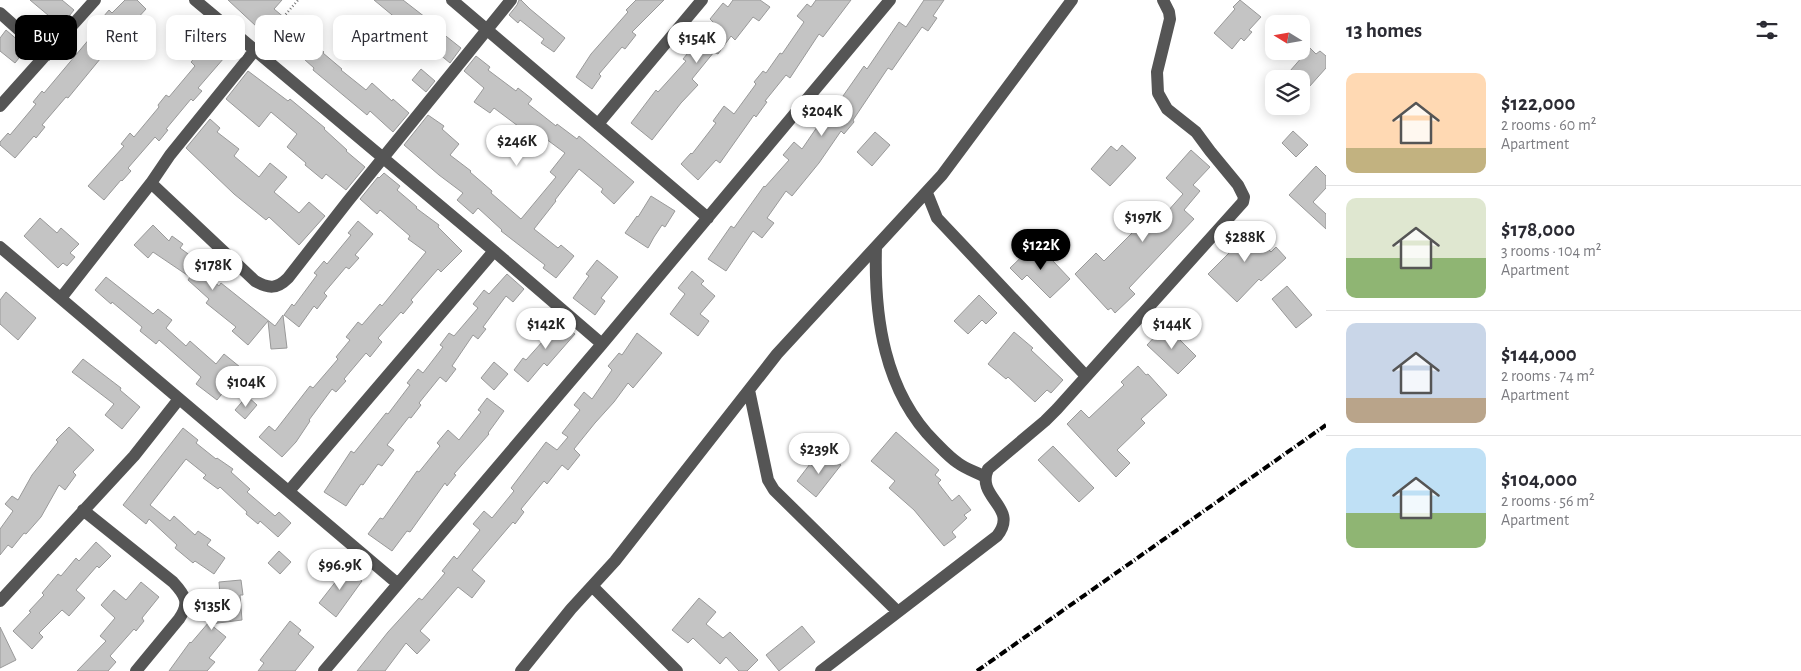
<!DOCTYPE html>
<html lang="en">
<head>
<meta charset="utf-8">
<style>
	:root { --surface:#fff; --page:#f7f7f7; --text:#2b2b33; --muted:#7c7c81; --line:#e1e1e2; --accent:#000 }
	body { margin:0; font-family:"Alegreya Sans",sans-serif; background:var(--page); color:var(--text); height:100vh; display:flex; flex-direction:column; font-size:19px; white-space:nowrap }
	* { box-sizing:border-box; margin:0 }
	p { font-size:16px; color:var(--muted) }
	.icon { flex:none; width:28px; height:28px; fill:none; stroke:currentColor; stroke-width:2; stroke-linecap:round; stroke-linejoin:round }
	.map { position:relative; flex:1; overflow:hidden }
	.drawer { display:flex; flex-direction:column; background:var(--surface); width:475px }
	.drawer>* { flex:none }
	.guide { position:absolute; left:15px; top:15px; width:475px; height:45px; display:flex; gap:10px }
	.needle { width:32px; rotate:281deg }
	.fabs { position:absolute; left:1265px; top:15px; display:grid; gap:10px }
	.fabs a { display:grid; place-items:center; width:45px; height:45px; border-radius:10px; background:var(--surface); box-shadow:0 2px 12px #0003; font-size:25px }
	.price { position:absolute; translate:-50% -42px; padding:0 11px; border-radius:18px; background:#fff; color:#222; font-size:16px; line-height:32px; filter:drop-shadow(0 1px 2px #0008) }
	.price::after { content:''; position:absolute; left:50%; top:30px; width:15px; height:11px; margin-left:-8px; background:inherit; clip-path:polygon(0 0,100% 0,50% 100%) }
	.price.current { background:var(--accent); color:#fff }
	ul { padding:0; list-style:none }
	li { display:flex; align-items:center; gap:15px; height:125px; padding:0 20px }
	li+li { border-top:1px solid var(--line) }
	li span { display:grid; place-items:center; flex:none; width:140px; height:100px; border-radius:10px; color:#555 }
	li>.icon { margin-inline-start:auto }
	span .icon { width:60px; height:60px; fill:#fffc; stroke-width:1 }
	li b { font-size:21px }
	h2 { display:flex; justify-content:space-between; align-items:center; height:60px; padding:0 20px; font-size:21px }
	.pill { padding:0 18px; border-radius:10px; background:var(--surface); box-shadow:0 2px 12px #0003; font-size:18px; line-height:45px }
	.pill.current { background:var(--accent); color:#fff }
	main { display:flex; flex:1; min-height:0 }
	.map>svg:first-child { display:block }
</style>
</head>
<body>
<main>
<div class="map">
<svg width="1326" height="671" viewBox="0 0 1326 671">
	<rect width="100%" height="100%" fill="#fff"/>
	<path fill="#c4c4c4" stroke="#999" d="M30 0H62L74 10 61 26Z
		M125 0H137L146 9 135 21 133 19 68 98 66 97 42 125 45 127 36 138 34 136 15 158 0 145V142L8 133 10 135 36 104 33 102 42 91 44 93 101 25 98 23 109 10 112 13Z
		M228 0H282L274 9 303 33 324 52 323 53 342 69 341 70 366 90 372 83 392 101 393 99 409 113 393 132 370 111 367 115 313 70 314 68 295 51 261 23 257 27Z
		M374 0H403L443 31 442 33 461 48 450 63Z
		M519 0H521L530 9 565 38 554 52 541 43 544 39 520 20 518 23 509 15 517 5Z
		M636 0H664L632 32 636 35 625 49 622 47 599 74 601 76 592 89 576 77 591 54 628 12 626 10Z
		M733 0H760L770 7 759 21 753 17 735 40 731 36 718 54 714 52 692 79 698 85 681 103 652 140 631 123 656 90 658 92 686 61 683 59 692 48 696 51 715 24 710 19 723 3 728 7Z
		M816 0H851L823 37 819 34 790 78 786 75 765 101 767 102 756 117 754 115 720 163 716 160 698 180 681 164 691 153 692 154 716 123 713 121 724 106 734 114 756 84 754 82 763 71 766 73 780 53 782 54 804 22 797 16 807 4 811 7Z
		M924 0H944L933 16 937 18 928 31 922 27 892 70 888 68 853 120 854 122 844 134 841 131 819 163 792 196 786 191 767 218 774 223 762 238 753 231 726 271 708 259 731 226 734 228 764 186 765 187 789 160 783 155 794 142 802 149 824 117 821 114 831 102 836 106 864 66 867 69 899 22 906 27Z
		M1240 0 1261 17 1249 30 1252 32 1244 41 1241 38 1232 49 1214 33 1235 9 1233 7Z
		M6 30 27 48 15 63 0 51V38Z
		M219 35 235 49 226 60 224 58 198 88 202 91 193 101 191 99 166 129 168 130 159 141 155 137 128 168 131 171 122 181 121 180 104 200 88 186 124 146 121 144 130 133 134 137 159 107 158 105 166 95 169 97 195 66 191 62 200 52 203 54Z
		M1310 48 1316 54 1320 51 1326 56V68L1301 96V79H1283Z
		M476 56 490 67 488 70 516 91 518 88 532 99 528 104 556 126 557 124 577 139 579 136 634 182 614 204 601 192 603 189 579 169 555 200 556 201 534 229 558 248 561 245 574 256 556 278 543 268 545 265 501 231 502 230 478 208 473 214 457 200 463 193 439 175 404 145 428 115 444 126 442 129 459 144 450 155 471 171 470 172 492 191 491 193 521 219 556 177 550 172 565 153 538 133 534 138 494 108 490 113 474 102 484 88 464 71Z
		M421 69 435 81 426 92 412 80Z
		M248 71 288 101 290 99 325 128 324 129 347 150 346 151 365 167 346 190 326 174 322 179 305 165 306 163 287 147 297 134 271 112 259 127 226 99Z
		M210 119 220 128 217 132 239 149 234 156 259 177 270 163 287 177 274 192 299 213 309 202 325 216 299 245 269 217 266 220 234 194 186 148Z
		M1293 131 1308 145 1296 157 1282 143Z
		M875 132 890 145 872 166 857 152Z
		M1122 145 1136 158 1110 186 1091 169 1111 146 1117 151Z
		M1191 150 1210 167 1193 185 1200 191 1184 210 1194 219 1129 288 1135 294 1115 313 1111 308 1108 310 1075 274 1096 253 1104 261 1134 231 1142 238 1159 221 1183 194 1166 178Z
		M1316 166 1326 176V188L1313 202 1326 214V229L1289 195Z
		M384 173 400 186 397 190 417 207 416 208 439 225 438 227 462 251 441 272 438 269 411 300 413 302 403 314 401 312 378 338 382 342 370 357 366 353 344 379 346 381 336 392 332 389 309 420 310 421 296 442 282 457 259 437 269 426 275 431 310 386 313 388 338 359 336 357 350 340 346 337 358 322 362 325 380 304 382 306 426 252 408 239 410 236 380 210 377 214 360 199 378 177 379 178Z
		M651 196 675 211 665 227 662 225 654 237 648 248 625 233 637 216 638 217Z
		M40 218 57 233 61 228 79 244 70 253 75 257 67 266 63 263 58 268 24 236Z
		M358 221 373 234 355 255 359 258 349 269 346 267 324 293 327 296 317 309 314 306 299 327 284 315 292 304 294 306 317 275 314 273 324 261 327 264 351 235 348 233Z
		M1250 222 1258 231 1255 235 1271 252 1276 247 1286 258 1261 281 1259 279 1237 302 1208 274 1232 250 1227 244Z
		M153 225 169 241 172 236 183 244 180 248 191 256 188 260 219 286 221 283 275 326 283 315 287 348 271 349 268 321 248 345 232 331 236 327 206 303 209 299 188 280 190 277 153 252 148 258 134 245Z
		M1036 243 1070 279 1050 298 1027 275 1022 280 1010 268Z
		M597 260 618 277 601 298 605 301 595 315 573 298 589 276 586 274Z
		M692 271 704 281 701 284 715 296 700 314 709 321 698 336 670 314 685 294 678 288Z
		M507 274 524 289 513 302 506 296 483 327 486 329 478 339 473 335 452 366 456 369 446 382 440 377 419 403 421 405 411 418 409 417 387 445 394 450 382 466 378 464 363 485 361 484 346 506 324 492 351 451 354 453 386 413 388 414 410 385 407 383 418 369 423 373 443 347 440 345 449 333 454 336 478 308 473 304 484 290 489 294Z
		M106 277 153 314 158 309 172 320 166 328 186 346 190 341 216 364 224 354 240 367 222 389 225 390 217 400 196 384 201 377 159 340 156 344 140 331 142 327 112 302 111 304 95 290Z
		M1287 286 1312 315 1296 328 1272 299Z
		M6 292 36 318 18 340 0 324V300Z
		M979 295 997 313 986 324 982 320 968 334 954 321Z
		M555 317 575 334 547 366 544 363 528 382 514 370 523 358 526 360 551 332 546 328Z
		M1168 328 1196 356 1178 374 1147 345 1160 331 1162 333Z
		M1014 332 1033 348 1031 350 1063 380 1051 393 1047 390 1035 402 1008 377 1006 379 988 364Z
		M637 333 662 353 633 388 628 383 614 402 595 423 574 449 580 455 568 470 562 465 547 484 544 481 521 509 524 512 515 524 513 522 472 570 485 581 472 598 458 587 420 631 430 640 417 654 406 643 385 671H357L388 632 419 598 422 600 445 573 442 571 454 556 457 559 480 530 473 524 484 511 492 518 514 491 511 488 546 442 557 450 568 437 562 433 580 410 574 405 584 392 592 399 612 370 608 366 619 353 622 355Z
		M83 359 121 388 120 390 140 407 122 429 105 415 114 404 72 372Z
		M494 362 508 374 494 390 481 378Z
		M1138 366 1146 375 1148 374 1167 395 1141 419 1145 423 1117 450 1130 463 1116 477 1067 424 1081 410 1089 418 1124 385 1121 382Z
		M247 396 257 405 245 419 235 410Z
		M487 398 504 411 488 433 489 434 454 474 456 475 447 486 445 483 410 532 407 531 392 551 368 534 380 518 383 519 417 471 419 472 440 446 437 443 448 430 459 440 481 412 478 410Z
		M69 427 94 450 73 472 76 475 65 490 59 485 41 517 26 534 24 533 12 548 8 545 0 555V529L13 511 5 504 12 496 18 500 32 475 58 442 56 440Z
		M183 428 198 440 196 443 216 459 217 458 233 469 231 472 250 489 247 492 275 516 279 512 291 523 278 537 260 521 258 524 246 514 247 512 220 487 218 489 203 478 206 475 186 459 150 505 170 521 174 516 195 535 198 531 211 540 207 545 225 558 214 574 195 561 193 563 175 548 177 545 149 519 146 524 123 505Z
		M896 432 939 470 935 475 941 480 938 483 952 501 959 495 971 510 964 515 967 518 952 532 956 537 944 546 914 510 889 488 895 481 871 461Z
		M1053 446 1094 488 1079 502 1038 460Z
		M827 454 841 465 816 497 797 481 810 464 816 469Z
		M96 542 111 556 99 568 97 566 76 590 85 598 69 616 62 610 39 633 43 637 32 649 13 631 31 612 29 611 44 595 42 593 58 574 61 576 76 558 79 561Z
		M279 551 291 562 280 574 268 563Z
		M340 565 362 581 336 617 319 603 337 580 332 576Z
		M241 580 243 595H240L242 620 210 624 226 637 209 658 215 662 207 671H169L190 642 191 643 221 608 219 582Z
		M141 582 159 597 142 618 144 621 136 631 134 629 110 656 116 662 108 671H77L106 641 100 636 115 618 101 605 114 590 126 600Z
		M699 598 716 612 706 624 723 638 730 632 758 660 747 671H739L726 657 720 664 693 638 688 643 672 630Z
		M290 621 301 630 298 634 314 647 295 671H258L264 663 260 660Z
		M802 626 815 642 779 671 766 655Z
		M0 627 16 660 0 668Z"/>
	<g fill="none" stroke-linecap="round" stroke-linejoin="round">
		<path stroke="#777" stroke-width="2.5" stroke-dasharray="1 2.5" stroke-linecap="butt" d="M263 41 298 0"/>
		<path stroke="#555" stroke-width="12" d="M195 0 494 251 602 344
			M452 0 708 218
			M0 13 47 55
			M0 106 95 0
			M598 124 702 0
			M151 183 255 281C269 289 277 289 288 278L348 201 511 0
			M927 193 937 218 1086 376
			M0 247 398 584
			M876 247C874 317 884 391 935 442 942 449 949 457 958 463 966 469 976 472 985 477
			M61 298 151 183 170 155 255 50
			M749 390 768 480 774 490 898 612
			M289 491 494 251
			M83 510 173 582C186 596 190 603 179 619L136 671
			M593 587 677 671
			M0 601 134 456 179 399
			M324 671 602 344 890 0
			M521 671 571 609 615 561 777 354 942 175 1072 0
			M821 671 997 536C1020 507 975 498 988 469L1045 421 1057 409 1243 202 1244 197 1238 185 1210 151 1196 132 1167 109 1158 93 1157 72 1170 19 1169 12 1163 0"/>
		<path stroke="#000" stroke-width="4" stroke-dasharray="8 2.5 1 2.5" stroke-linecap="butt" d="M977 671 1326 425"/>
	</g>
</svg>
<div class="fabs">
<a><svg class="needle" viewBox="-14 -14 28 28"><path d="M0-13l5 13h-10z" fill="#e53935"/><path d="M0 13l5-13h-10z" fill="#7c7c81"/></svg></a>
<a><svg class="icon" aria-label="layers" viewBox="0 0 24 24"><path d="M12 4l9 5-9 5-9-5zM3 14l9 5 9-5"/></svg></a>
</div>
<b class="price" style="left:697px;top:64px">$154K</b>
<b class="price" style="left:822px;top:137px">$204K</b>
<b class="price" style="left:517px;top:167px">$246K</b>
<b class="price" style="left:1143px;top:243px">$197K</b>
<b class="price" style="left:1245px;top:263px">$288K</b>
<b class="price current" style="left:1041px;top:271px">$122K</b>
<b class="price" style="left:213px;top:291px">$178K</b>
<b class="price" style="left:546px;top:350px">$142K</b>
<b class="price" style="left:1172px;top:350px">$144K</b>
<b class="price" style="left:246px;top:408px">$104K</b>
<b class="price" style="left:819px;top:475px">$239K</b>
<b class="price" style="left:340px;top:591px">$96.9K</b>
<b class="price" style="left:212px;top:631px">$135K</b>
<div class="guide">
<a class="pill current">Buy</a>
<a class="pill">Rent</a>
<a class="pill">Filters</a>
<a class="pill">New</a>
<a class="pill">Apartment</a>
</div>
</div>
<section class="drawer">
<h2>13 homes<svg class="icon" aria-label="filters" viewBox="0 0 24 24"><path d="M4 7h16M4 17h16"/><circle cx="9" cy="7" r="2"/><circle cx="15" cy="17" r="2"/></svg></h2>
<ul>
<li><span style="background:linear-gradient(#ffd9b3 75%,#c2b280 0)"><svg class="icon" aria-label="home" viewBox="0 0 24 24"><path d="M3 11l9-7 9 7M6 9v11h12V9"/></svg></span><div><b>$122,000</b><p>2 rooms · 60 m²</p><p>Apartment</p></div></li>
<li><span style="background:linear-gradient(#dfe7d0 60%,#8fb573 0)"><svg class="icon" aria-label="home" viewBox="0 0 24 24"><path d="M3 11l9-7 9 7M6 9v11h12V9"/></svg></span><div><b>$178,000</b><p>3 rooms · 104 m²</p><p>Apartment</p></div></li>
<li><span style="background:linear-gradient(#c9d6e8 75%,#b9a48a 0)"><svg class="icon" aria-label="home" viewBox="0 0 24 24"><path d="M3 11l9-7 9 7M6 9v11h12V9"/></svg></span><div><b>$144,000</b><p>2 rooms · 74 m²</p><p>Apartment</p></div></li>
<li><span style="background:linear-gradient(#bfe0f5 65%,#8fb573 0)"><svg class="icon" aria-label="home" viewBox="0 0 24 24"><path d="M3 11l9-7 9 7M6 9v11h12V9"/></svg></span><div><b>$104,000</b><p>2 rooms · 56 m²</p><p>Apartment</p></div></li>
</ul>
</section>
</main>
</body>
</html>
